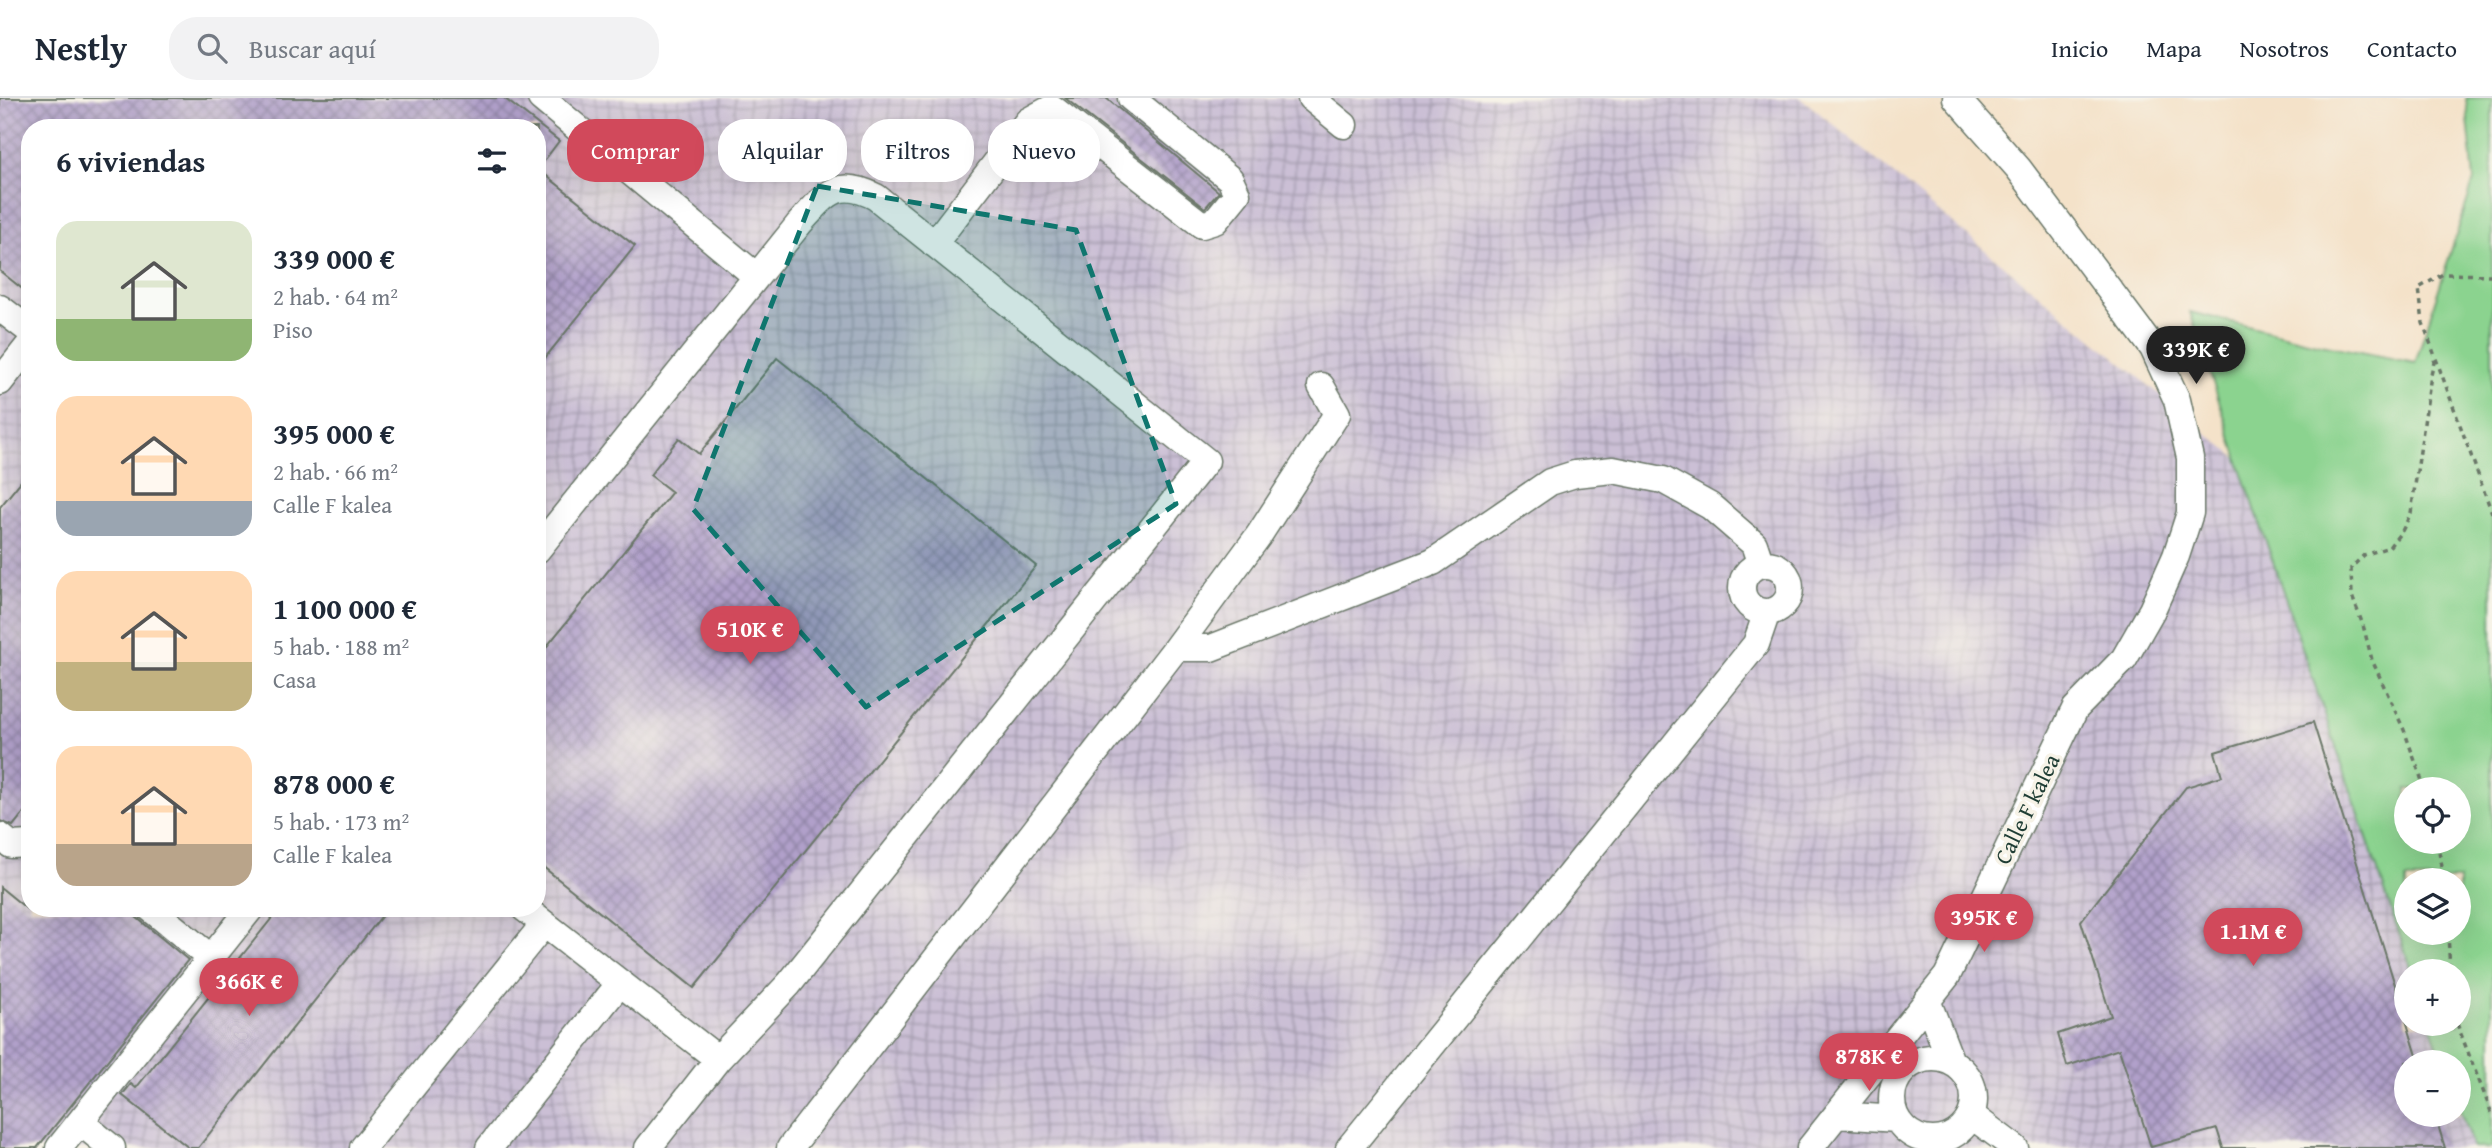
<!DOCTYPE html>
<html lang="es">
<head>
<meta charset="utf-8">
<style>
	:root { --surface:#fff; --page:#f2f2f3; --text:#1f2937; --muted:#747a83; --line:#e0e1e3; --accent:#d1495b }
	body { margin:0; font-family:"Gentium Book Plus",serif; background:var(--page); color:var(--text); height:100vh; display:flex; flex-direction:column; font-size:26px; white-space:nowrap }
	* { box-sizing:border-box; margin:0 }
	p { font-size:23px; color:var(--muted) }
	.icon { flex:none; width:38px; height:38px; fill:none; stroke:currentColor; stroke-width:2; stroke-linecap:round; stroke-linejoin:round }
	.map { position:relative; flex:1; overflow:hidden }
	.side { position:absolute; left:21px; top:21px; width:525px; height:798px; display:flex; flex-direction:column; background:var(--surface); border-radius:28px; box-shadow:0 7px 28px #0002 }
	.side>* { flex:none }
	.guide { position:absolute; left:567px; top:21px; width:665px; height:63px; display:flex; gap:14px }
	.buttons { position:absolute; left:2394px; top:679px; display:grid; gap:14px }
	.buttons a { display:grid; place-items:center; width:77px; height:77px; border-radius:50%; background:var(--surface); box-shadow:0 7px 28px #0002; font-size:35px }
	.price { position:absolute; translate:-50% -60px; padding:0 16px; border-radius:24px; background:var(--accent); color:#fff; font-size:23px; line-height:46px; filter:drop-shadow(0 2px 4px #0008) }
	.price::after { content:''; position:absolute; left:50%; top:42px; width:21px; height:16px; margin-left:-10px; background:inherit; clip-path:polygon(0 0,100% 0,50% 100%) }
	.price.current { background:#222; color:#fff }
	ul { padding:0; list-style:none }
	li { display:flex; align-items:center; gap:21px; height:175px; padding:0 35px }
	li span { display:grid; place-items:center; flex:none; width:196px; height:140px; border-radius:21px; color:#555 }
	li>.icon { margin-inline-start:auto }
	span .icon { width:84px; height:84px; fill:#fffc; stroke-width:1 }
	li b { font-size:30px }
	h2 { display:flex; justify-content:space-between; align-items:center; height:84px; padding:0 35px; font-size:30px }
	.chip { padding:0 24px; border-radius:28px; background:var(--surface); box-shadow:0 7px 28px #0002; font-size:24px; line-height:63px }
	.chip.current { background:var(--accent); color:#fff }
	header { display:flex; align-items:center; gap:42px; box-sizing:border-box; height:98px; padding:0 35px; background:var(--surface); border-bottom:2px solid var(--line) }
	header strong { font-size:33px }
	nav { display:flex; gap:38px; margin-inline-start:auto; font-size:24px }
	.search { width:490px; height:63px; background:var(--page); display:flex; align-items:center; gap:18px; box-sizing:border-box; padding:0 24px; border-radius:28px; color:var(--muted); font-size:26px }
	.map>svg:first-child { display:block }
</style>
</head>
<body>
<header>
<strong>Nestly</strong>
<div class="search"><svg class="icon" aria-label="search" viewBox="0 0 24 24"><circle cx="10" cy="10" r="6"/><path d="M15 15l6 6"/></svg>Buscar aquí</div>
<nav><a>Inicio</a><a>Mapa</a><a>Nosotros</a><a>Contacto</a></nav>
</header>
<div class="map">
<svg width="2492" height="1050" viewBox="0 0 2492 1050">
	<defs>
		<pattern id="industrial-grid" width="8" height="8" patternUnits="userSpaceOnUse" patternTransform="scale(1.75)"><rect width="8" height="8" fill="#cbbfd5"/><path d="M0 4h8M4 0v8" fill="none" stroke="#a49cae"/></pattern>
		<pattern id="building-cross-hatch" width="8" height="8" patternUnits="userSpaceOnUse" patternTransform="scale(1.75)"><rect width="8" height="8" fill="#b1a0ca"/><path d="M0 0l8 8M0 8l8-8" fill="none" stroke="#8f84a5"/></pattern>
	</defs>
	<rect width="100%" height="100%" fill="#f7f3e8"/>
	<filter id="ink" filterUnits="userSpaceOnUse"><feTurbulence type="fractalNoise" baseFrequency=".0143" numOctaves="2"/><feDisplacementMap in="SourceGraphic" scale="14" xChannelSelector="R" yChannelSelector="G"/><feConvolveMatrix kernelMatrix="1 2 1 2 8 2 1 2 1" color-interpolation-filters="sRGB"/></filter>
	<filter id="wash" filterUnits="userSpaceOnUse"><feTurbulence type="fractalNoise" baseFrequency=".00686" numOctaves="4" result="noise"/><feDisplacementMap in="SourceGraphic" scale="28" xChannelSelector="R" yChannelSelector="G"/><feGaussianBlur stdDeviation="1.57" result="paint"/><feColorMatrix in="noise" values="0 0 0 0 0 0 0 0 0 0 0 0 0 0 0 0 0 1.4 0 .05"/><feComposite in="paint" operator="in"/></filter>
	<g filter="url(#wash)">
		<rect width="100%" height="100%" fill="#f4e2c9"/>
		<path fill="url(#industrial-grid)" fill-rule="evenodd" d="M0 0H1801L2238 361 2412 873H2406V926H2430L2443 964H2406V1017H2459V1009L2473 1050H0ZM30 30H537V810H30Z"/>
		<path fill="#8bd38f" stroke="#558862" stroke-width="2" fill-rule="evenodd" d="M2466 0H2492V1050H2473L2459 1009V964H2443L2430 926H2459V873H2412L2238 361 2190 214 2316 245 2415 265 2474 82ZM2406 691H2459V744H2406ZM2406 782H2459V835H2406Z"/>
		<g id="blocks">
			<path fill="url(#building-cross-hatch)" d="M0 0H504L559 43 538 71 635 148 537 270V30H30V197L0 173Z
				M1065 0H1106L1219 94 1205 110Z
				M777 260 1036 468 694 890 537 764V547L544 552 672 394 650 377 679 340 699 356Z
				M30 372V707L13 728 0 723V409Z
				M2313 624 2419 964H2406V1017H2435L2445 1050H2223L2217 1031 2151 1049 2119 951 2067 968 2058 936 2111 918 2081 823 2186 689 2222 678 2215 654Z
				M0 789 27 811 125 810 188 862 37 1050H0Z
				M280 810H388L198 1050H189L122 997 131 986 136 990Z"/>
		</g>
	</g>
	<g filter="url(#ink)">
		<use href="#blocks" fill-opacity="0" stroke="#6a7768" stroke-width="2"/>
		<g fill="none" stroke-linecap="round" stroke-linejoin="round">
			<g stroke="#6a7768" stroke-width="29">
				<path id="minor" d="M541 0 756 178
					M1311 0 1344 27
					M934 146 1028 23 1052 10 1202 127 1215 123 1237 96 1230 81 1131 0
					M0 210 30 233
					M0 284 30 246
					M537 452 799 126C825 98 836 78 876 99L1206 363 789 886 718 961 648 1050
					M1742 490a24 24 0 1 1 48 0a24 24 0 1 1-48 0Z
					M1176 550H1211L1433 464 1550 384 1575 376 1613 372 1663 382 1710 408 1754 446 1761 467
					M0 738 11 747 30 746
					M150 810 211 860
					M524 810 718 961
					M1927 902 1951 964
					M1892 1001a41 41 0 1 1 82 0a41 41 0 1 1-82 0Z
					M1837 1017 1897 1021
					M1971 1017 2015 1050
					M80 1024 112 1050
					M59 1050 251 810
					M363 1050 544 826
					M489 1050 620 885
					M790 1050 1176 550 1259 437 1337 316 1321 288
					M1349 1050 1756 546 1767 514
					M1810 1050 1947 878 2075 611 2124 561 2152 512 2176 458 2190 415V360L2177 302 2153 250 2018 70 1956 0"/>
			</g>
			<path stroke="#6a7768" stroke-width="3.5" stroke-dasharray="5 5" stroke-linecap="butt" d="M2492 177 2443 176 2419 190 2423 225 2492 415
				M2425 691 2404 632 2372 562 2363 527 2352 498 2351 470 2364 457 2389 449 2402 433 2411 415 2431 277 2435 260
				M2437 744 2445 782
				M2448 835 2450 873
				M2457 926 2492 1016"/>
			<use href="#minor" stroke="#fff" stroke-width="26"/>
		</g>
	</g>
	<path fill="#0f766e" fill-opacity="0.2" stroke="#0f766e" stroke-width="5" stroke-dasharray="14 9" stroke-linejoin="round" d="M817 88 1076 132 1176 406 866 609 693 411Z"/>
	<g text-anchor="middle" stroke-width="7" stroke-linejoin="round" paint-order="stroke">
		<g font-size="23" fill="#1f3d34" stroke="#f7f3e8">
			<text transform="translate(2027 711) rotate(-64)" y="8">Calle F kalea</text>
		</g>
	</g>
</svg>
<div class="buttons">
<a><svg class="icon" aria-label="locate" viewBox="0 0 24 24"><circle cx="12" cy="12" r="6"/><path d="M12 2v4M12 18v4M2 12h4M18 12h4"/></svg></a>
<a><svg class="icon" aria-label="layers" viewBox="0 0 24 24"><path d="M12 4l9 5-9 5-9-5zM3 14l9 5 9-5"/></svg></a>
<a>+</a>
<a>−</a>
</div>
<b class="price current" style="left:2196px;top:288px">339K €</b>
<b class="price" style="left:750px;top:568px">510K €</b>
<b class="price" style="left:1984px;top:856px">395K €</b>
<b class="price" style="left:2253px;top:870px">1.1M €</b>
<b class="price" style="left:249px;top:920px">366K €</b>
<b class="price" style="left:1869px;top:995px">878K €</b>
<div class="guide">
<a class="chip current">Comprar</a>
<a class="chip">Alquilar</a>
<a class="chip">Filtros</a>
<a class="chip">Nuevo</a>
</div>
<section class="side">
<h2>6 viviendas<svg class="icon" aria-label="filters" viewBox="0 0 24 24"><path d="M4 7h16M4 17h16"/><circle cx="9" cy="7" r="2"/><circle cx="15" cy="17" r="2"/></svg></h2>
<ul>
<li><span style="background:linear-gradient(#dfe7d0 70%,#8fb573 0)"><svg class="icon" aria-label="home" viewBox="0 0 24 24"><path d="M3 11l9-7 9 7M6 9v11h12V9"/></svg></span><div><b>339 000 €</b><p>2 hab. · 64 m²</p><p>Piso</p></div></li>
<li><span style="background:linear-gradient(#ffd9b3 75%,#9aa5b1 0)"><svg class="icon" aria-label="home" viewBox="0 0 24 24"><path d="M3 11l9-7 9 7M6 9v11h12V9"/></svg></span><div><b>395 000 €</b><p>2 hab. · 66 m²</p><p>Calle F kalea</p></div></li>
<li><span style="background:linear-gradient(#ffd9b3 65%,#c2b280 0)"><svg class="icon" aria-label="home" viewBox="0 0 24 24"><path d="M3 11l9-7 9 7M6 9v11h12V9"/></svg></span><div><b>1 100 000 €</b><p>5 hab. · 188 m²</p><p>Casa</p></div></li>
<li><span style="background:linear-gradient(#ffd9b3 70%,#b9a48a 0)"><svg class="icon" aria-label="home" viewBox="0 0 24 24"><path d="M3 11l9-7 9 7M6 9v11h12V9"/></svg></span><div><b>878 000 €</b><p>5 hab. · 173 m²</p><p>Calle F kalea</p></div></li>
</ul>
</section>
</div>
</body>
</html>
